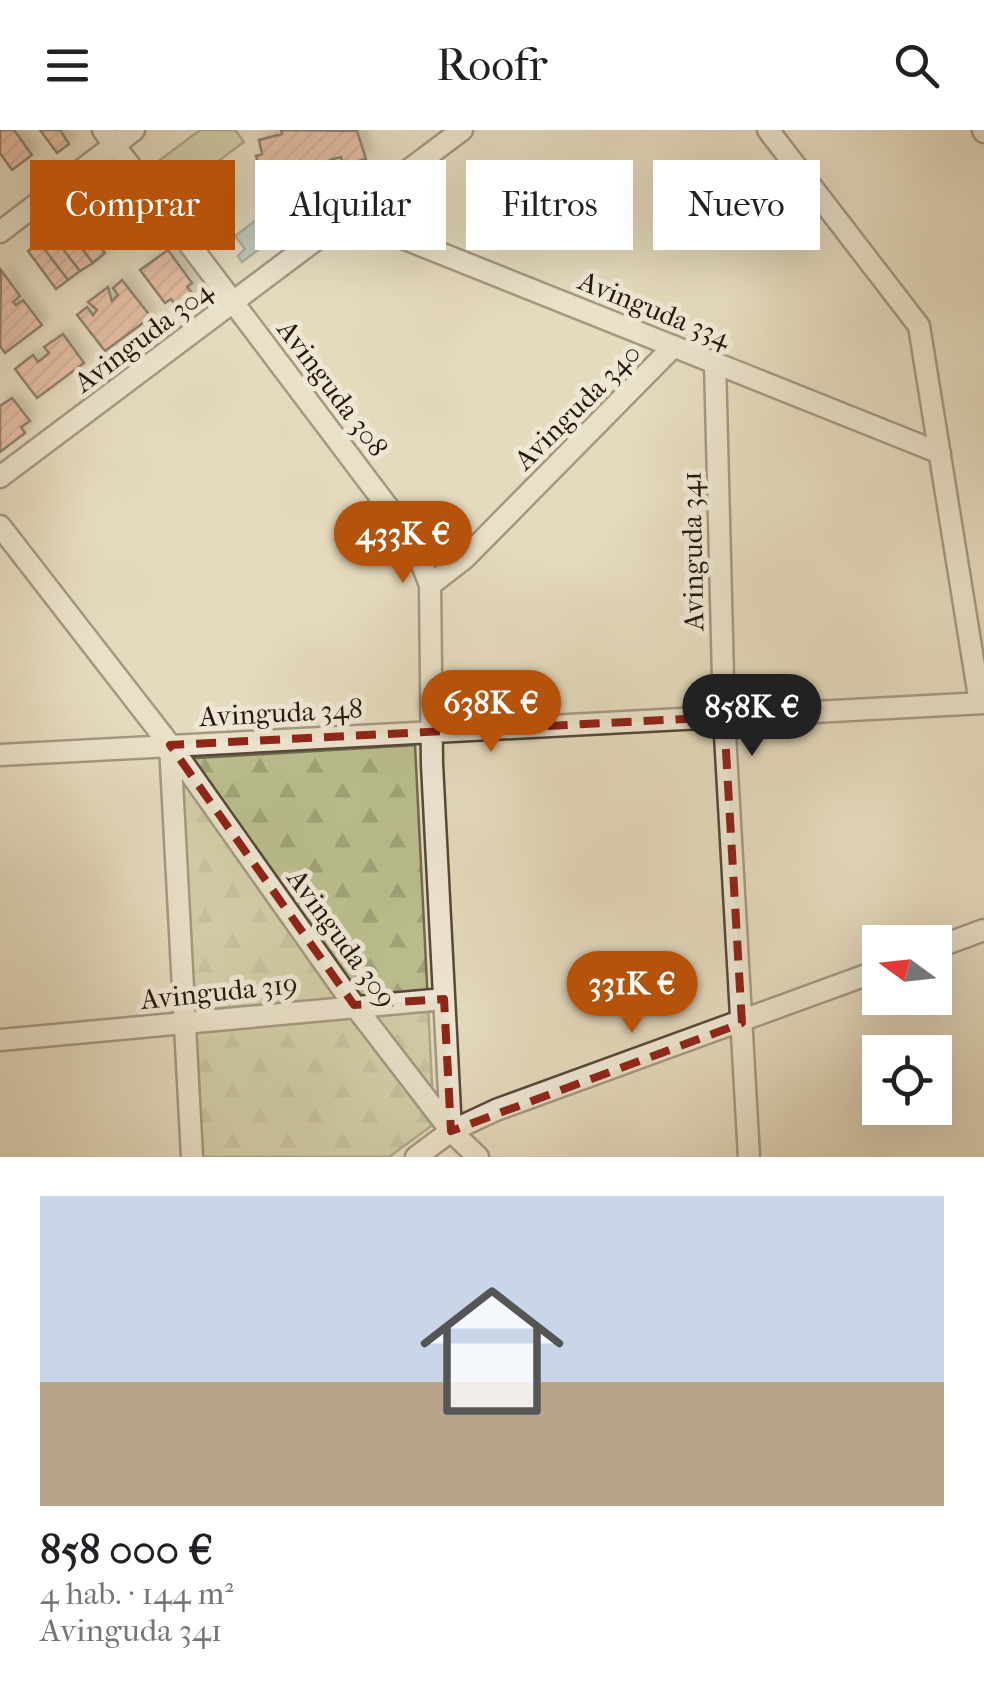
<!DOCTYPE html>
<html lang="es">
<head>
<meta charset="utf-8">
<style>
	:root { --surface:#fff; --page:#f2f2f2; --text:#202124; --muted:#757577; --line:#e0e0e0; --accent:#b45309 }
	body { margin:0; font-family:"IM FELL French Canon",serif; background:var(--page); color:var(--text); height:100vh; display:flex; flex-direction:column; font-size:38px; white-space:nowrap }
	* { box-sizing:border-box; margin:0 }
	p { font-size:32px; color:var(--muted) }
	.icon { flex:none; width:55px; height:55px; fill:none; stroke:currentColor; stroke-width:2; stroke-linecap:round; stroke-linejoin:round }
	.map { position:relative; height:1027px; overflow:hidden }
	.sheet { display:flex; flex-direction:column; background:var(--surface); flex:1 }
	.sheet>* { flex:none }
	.top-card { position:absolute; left:30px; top:30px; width:925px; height:90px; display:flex; gap:20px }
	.needle { width:65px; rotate:285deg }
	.controls { position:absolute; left:862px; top:795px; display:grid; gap:20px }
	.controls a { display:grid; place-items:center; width:90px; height:90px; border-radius:0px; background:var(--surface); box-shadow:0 10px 40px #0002; font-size:50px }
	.price { position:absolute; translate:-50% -85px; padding:0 22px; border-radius:35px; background:var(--accent); color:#fff; font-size:32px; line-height:65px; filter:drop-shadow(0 2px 5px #0008) }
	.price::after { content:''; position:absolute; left:50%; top:60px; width:30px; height:22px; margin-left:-15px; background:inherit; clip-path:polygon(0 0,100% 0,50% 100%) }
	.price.selected { background:#222; color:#fff }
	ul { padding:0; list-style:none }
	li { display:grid; align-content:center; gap:20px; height:530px; padding:0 40px }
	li+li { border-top:2px solid var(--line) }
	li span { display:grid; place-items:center; height:310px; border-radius:0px; color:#555 }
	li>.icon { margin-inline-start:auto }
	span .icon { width:180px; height:180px; fill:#fffc; stroke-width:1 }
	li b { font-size:42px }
	.tag { padding:0 35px; border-radius:0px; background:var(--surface); box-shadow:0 10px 40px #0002; font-size:35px; line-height:90px }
	.tag.selected { background:var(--accent); color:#fff }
	header { display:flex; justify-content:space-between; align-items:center; height:130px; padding:0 40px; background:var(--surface); font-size:45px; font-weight:600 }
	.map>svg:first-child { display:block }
</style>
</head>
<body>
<header><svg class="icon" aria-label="menu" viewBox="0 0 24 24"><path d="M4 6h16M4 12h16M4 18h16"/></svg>Roofr<svg class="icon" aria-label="search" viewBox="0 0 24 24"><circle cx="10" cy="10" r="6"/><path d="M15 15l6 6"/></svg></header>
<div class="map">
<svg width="984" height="1027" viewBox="0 0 984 1027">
	<defs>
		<pattern id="forest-firs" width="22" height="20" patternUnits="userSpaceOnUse" patternTransform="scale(2.5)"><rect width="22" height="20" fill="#babe8e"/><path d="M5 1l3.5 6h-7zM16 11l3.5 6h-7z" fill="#a0a379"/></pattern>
		<pattern id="building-hatch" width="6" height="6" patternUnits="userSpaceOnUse" patternTransform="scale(2.5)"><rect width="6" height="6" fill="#e39982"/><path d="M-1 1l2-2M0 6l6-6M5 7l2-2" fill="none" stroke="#b87c69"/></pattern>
		<filter id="shadow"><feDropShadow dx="7" dy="-7" stdDeviation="5" flood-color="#0004"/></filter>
	</defs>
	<rect width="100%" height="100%" fill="#e5dabd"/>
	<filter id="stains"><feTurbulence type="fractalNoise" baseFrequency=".002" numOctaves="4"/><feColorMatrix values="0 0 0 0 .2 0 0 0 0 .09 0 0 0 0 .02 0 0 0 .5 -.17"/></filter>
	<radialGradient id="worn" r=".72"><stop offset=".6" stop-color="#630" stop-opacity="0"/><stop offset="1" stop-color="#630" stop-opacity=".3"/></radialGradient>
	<path fill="#babe8e" stroke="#706b4e" stroke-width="2.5" d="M200 0H235L244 12 181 59 160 30Z"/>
	<path fill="url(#forest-firs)" stroke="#706b4e" stroke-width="2.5" d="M415 615 434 994 389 1027H203L181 629Z"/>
	<path fill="#9ab8bb" stroke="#6c7875" stroke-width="2.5" d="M271 79 286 99 242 132 238 126 245 119 235 106Z"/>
	<path fill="url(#building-hatch)" stroke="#27180d" stroke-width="2.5" filter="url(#shadow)" d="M0 0H14L32 25 12 40 0 23Z
		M40 0H60L69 14 57 23Z
		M281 0 357 1 366 29 343 35 341 27 330 30V35L325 37 327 46 334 45 338 65 311 71 309 65 298 68 291 40 282 42 284 55 265 60 256 26 262 24 259 10 282 4Z
		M120 60 146 102 120 115 94 79Z
		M76 84 105 123 93 133 63 94Z
		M63 94 93 133 80 141 51 104Z
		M51 104 80 141 68 150 39 112Z
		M39 112 68 150 56 159 28 121Z
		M168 120 192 153 187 157 194 165 177 178 171 169 165 173 140 140Z
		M1 140 20 166 13 172 16 175 23 170 42 195 5 223 0 216Z
		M122 150 151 187 105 221 77 185 87 177 93 185 97 180 88 172 108 157 112 171 118 165 113 158Z
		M63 204 84 233 37 268 15 239 33 225 38 232 49 223 44 217Z
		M12 268 30 291 21 297 25 303 0 322V276Z"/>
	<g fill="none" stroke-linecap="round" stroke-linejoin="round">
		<g stroke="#564839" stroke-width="25">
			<path id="street" d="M103 0 412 409 430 455 432 634 451 1001
				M768 0 919 196 980 573
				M983 0 984 2
				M350 87 940 323
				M0 102 134 0
				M715 232 724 587 749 1027
				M0 347 462 0
				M0 396 170 615 192 1027
				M430 455 465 428 674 216
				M171 616 354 875 451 1001 478 1027
				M0 625 984 573
				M935 818 984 800
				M0 910 444 869
				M416 1027 451 1001 496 980 880 840"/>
		</g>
		<use href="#street" stroke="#eee7d4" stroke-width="20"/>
	</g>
	<path d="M0 0H984V1027H0ZM724 587 742 893 451 1001 444 869 354 875 170 615Z" fill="#e5dabd" fill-opacity=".55" fill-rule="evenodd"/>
	<path fill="none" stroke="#8f2418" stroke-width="8" stroke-dasharray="20 12" stroke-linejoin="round" d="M724 587 742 893 451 1001 444 869 354 875 170 615Z"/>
	<g text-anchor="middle" stroke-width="10" stroke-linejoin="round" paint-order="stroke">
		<g font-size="28" fill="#27180d" stroke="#eee7d4">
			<text transform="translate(655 179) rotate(22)" y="10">Avinguda 334</text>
			<text transform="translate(143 206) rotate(-37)" y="10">Avinguda 304</text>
			<text transform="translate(333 258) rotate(53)" y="10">Avinguda 308</text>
			<text transform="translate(577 276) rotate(-45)" y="10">Avinguda 340</text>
			<text transform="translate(692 421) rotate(-91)" y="10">Avinguda 341</text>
			<text transform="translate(281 582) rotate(-3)" y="10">Avinguda 348</text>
			<text transform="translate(342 808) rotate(54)" y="10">Avinguda 309</text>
			<text transform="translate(219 861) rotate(-6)" y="10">Avinguda 319</text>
		</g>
	</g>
	<rect width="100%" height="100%" filter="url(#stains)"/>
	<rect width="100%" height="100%" fill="url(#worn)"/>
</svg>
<div class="controls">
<a><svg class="needle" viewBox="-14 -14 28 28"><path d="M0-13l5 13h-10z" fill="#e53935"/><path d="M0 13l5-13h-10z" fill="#757577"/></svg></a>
<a><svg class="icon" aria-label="locate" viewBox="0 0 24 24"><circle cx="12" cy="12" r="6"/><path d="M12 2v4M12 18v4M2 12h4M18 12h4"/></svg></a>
</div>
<b class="price" style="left:403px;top:456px">433K €</b>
<b class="price" style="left:491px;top:625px">638K €</b>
<b class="price selected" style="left:752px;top:629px">858K €</b>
<b class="price" style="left:632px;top:906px">331K €</b>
<div class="top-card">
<a class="tag selected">Comprar</a>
<a class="tag">Alquilar</a>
<a class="tag">Filtros</a>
<a class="tag">Nuevo</a>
</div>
</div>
<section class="sheet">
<ul>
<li><span style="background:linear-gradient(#c9d6e8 60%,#b9a48a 0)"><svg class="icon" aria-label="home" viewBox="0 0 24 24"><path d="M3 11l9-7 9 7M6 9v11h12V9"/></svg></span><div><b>858 000 €</b><p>4 hab. · 144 m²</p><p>Avinguda 341</p></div></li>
</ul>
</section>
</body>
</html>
